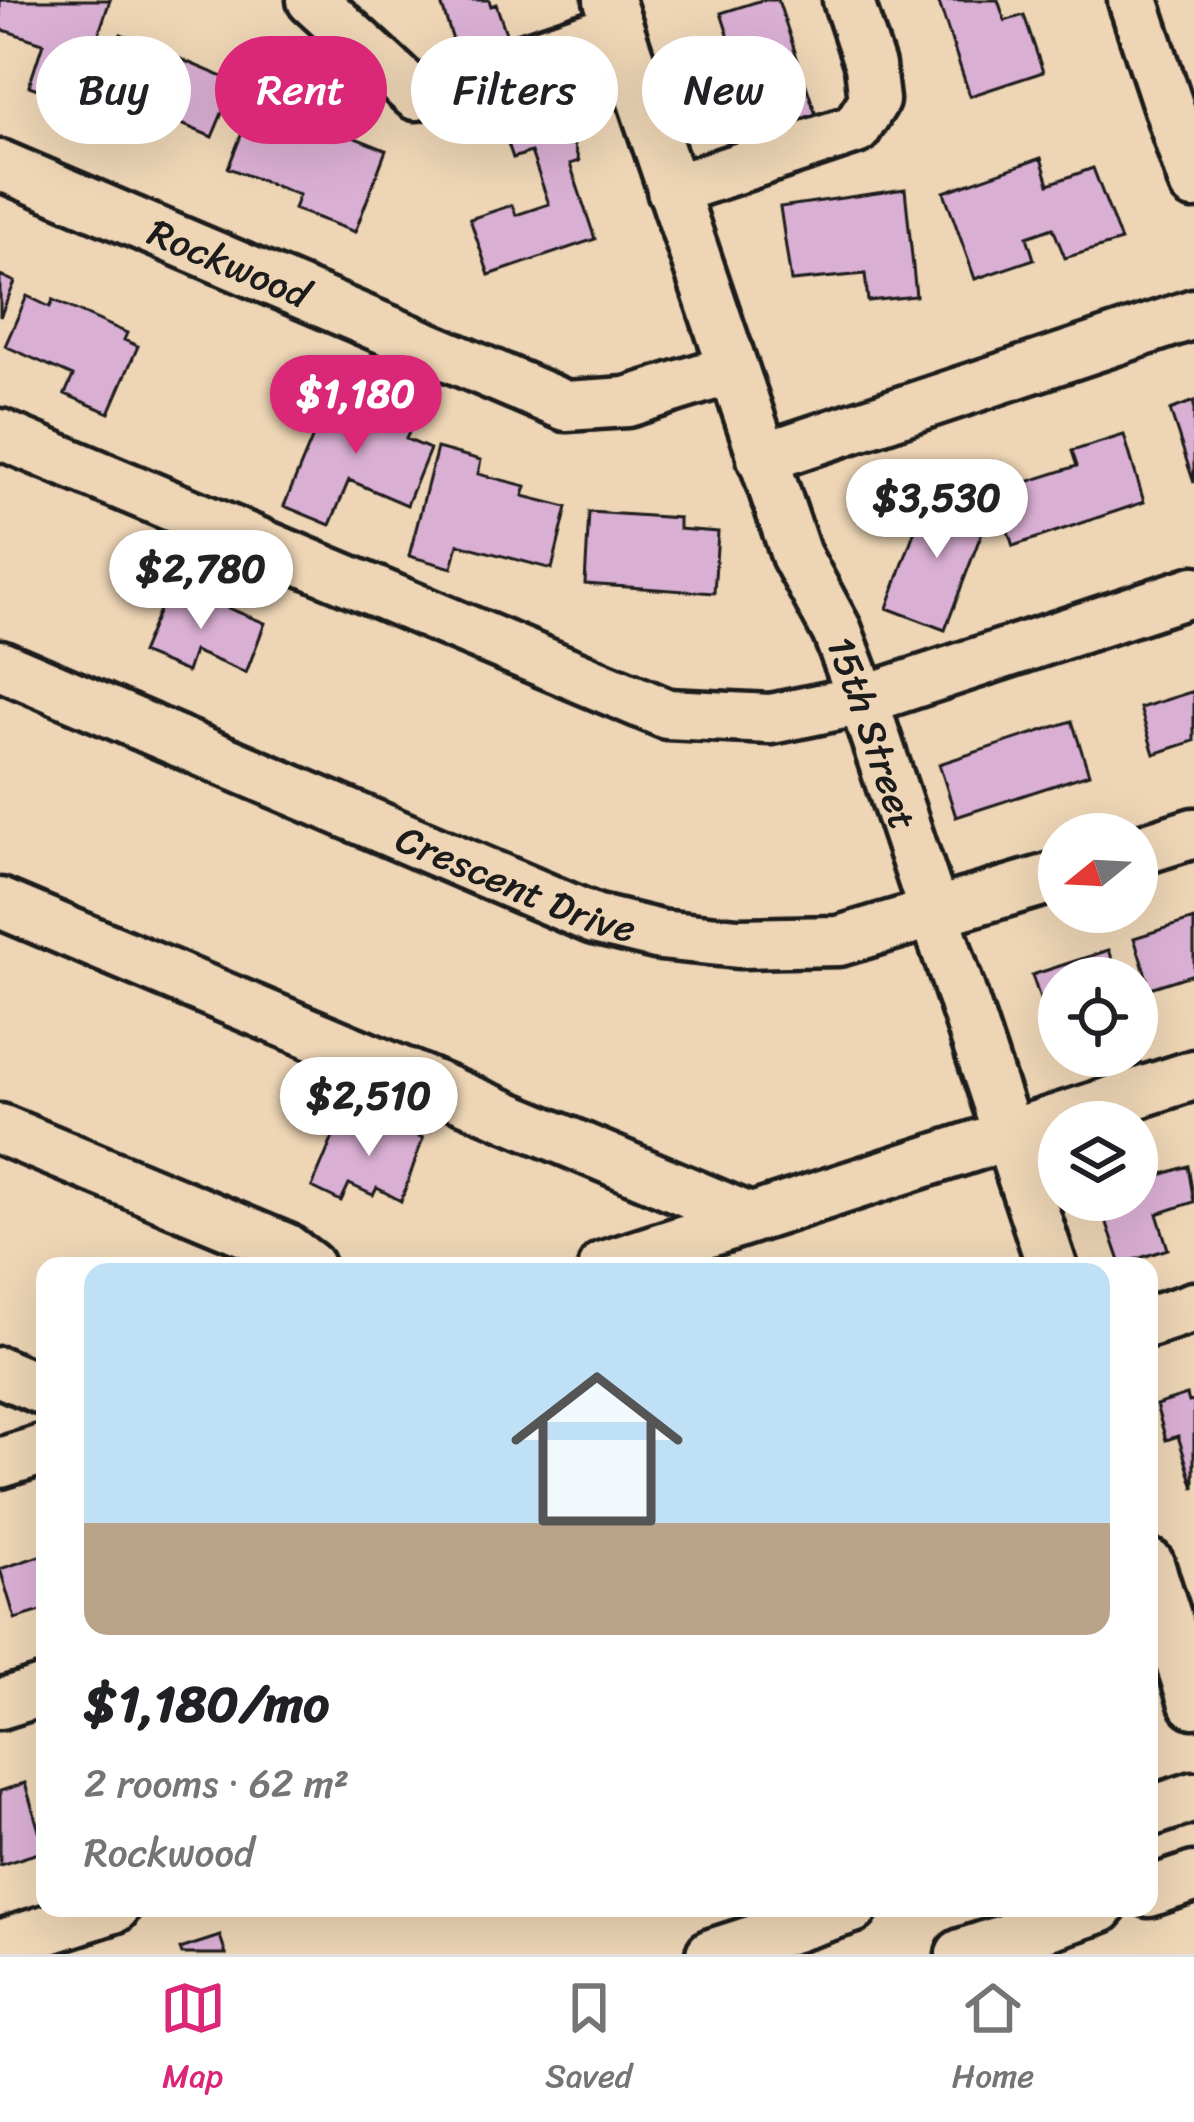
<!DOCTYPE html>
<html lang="en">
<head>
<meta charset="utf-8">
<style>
	:root { --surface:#fff; --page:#f6f6f6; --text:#202124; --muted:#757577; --line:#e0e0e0; --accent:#db2777 }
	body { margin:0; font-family:Sriracha,sans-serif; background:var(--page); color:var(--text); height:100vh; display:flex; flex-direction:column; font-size:45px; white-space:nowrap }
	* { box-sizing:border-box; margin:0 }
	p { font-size:39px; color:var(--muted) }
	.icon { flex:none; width:66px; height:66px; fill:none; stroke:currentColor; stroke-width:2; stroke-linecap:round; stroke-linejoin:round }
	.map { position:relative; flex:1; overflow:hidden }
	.panel { position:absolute; left:36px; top:1257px; width:1122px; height:660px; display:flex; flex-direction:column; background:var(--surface); border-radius:24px; box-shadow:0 12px 48px #0002 }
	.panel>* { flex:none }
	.banner { position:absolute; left:36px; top:36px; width:1122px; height:108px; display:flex; gap:24px }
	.needle { width:78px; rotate:252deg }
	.tools { position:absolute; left:1038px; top:813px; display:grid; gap:24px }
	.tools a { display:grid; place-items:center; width:120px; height:120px; border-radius:50%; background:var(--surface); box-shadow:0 12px 48px #0002; font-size:60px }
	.price { position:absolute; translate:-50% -102px; padding:0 27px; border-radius:42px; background:#fff; color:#222; font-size:39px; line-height:78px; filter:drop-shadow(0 3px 6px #0008) }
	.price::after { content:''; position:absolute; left:50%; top:72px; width:36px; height:27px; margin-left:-18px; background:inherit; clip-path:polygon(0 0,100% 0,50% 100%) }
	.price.selected { background:var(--accent); color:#fff }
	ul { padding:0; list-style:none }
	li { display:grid; align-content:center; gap:24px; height:636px; padding:0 48px }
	li span { display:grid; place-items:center; height:372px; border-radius:24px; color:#555 }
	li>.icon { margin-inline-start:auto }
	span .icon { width:216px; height:216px; fill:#fffc; stroke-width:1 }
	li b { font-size:51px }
	.pill { padding:0 42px; border-radius:54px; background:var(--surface); box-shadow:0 12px 48px #0002; font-size:42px; line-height:108px }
	.pill.selected { background:var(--accent); color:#fff }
	.tabs { display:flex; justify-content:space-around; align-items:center; height:168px; border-top:3px solid var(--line); background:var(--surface); font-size:33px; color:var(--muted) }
	.tabs a { display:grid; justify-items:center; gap:6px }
	.tabs .selected { color:var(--accent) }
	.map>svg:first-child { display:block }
</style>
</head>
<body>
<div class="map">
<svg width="1194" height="1954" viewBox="0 0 1194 1954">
	<rect width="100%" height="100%" fill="#edd5b5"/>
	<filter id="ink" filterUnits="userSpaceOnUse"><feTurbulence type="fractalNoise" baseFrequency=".00833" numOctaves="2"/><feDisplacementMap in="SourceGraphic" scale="24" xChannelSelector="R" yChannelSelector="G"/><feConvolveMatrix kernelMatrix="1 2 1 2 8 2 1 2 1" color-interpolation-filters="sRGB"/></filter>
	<g filter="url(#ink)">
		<path fill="#daafd4" stroke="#1c1c1c" stroke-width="3" d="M0 0H110L76 102 29 86 43 43 0 29Z
			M440 0H489L491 6 496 4 511 48 461 65Z
			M762 0H778L816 115 735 142 720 94 754 83 746 57 736 60 721 13Z
			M938 0H998L1005 21 1024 15 1043 72 970 96Z
			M121 34 235 82 212 137 130 102 126 112 94 98Z
			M558 97 579 161 570 164 595 239 489 275 470 219 512 205 516 215 549 204 531 152 513 158 499 117Z
			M252 108 331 139 335 130 386 150 355 232 294 209 299 195 228 168Z
			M1041 158 1049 184 1093 168 1121 241 1065 258 1053 228 1027 237 1034 259 975 279 944 192Z
			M905 189 916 296 868 301 865 274 791 281 780 207Z
			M0 275 15 282 0 317Z
			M27 296 50 307 53 300 127 333 124 340 138 346 109 413 65 394 73 376 5 346Z
			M334 386 414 421 406 439 430 449 407 505 349 480 330 525 284 506Z
			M1194 401V483L1170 410Z
			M1124 435 1144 502 1013 546 995 492 1077 466 1072 451Z
			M437 448 481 460 478 474 526 486 523 496 567 507 552 569 458 544 452 568 409 556Z
			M928 493 988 516 945 630 887 608Z
			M589 512 679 518V529L718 532 714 593 585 584Z
			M170 584 265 623 246 673 194 651 187 672 141 653Z
			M1194 691V741L1154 754 1140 708Z
			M1072 721 1089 774 956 817 939 764Z
			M1194 919V974L1150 988 1134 938Z
			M1109 950 1119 978H1059V1029L1051 1032 1032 975Z
			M363 1112 423 1138 401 1201 377 1188 373 1195 349 1184 341 1201 312 1187 339 1123 355 1130Z
			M1137 1164 1142 1181 1188 1166 1194 1202 1157 1214 1168 1249 1121 1264 1099 1200H1137Z
			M1187 1395 1189 1402 1194 1401V1488L1178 1436 1166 1440 1156 1405Z
			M45 1554V1610L15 1619 0 1569Z
			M25 1783 45 1851 0 1865V1791Z
			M220 1936 226 1954H182L180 1949Z"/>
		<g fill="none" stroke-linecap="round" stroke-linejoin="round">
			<g stroke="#1c1c1c" stroke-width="57">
				<g id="minor">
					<path d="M312 0 416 95 618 27"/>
					<path id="s1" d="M609 0 796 555 837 631 863 700 1052 1266"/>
					<path d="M1133 0 1194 184"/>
					<path id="s2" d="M0 165 566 406 627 402 732 369"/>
					<path d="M672 190 856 129 874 100 870 66 848 0"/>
					<path d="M0 434 667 714 771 719 863 700 1194 591"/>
					<path d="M762 458 1194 314"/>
					<path id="s3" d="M0 665 594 919 660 935 738 943 839 941 1059 876"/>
					<path d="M1137 851 1194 833"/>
					<path d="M0 903 747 1217"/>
					<path d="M0 1129 285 1248 309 1266"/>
					<path d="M604 1266 1194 1075"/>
					<path d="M1149 1322 1194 1307"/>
					<path d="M0 1372 45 1391"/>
					<path d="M0 1463 45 1449"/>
					<path d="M1149 1564 1194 1703"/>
					<path d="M0 1704 45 1690"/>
					<path d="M1149 1812 1194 1797"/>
					<path d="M1149 1892 1194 1877"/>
					<path d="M0 1945 114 1908"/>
					<path d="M711 1954 853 1908"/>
					<path d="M961 1954 1100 1908"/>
				</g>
			</g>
			<use href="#minor" stroke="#edd5b5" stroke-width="48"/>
		</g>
	</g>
	<g text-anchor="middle" stroke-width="10" stroke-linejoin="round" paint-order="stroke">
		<g font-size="39" fill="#1c1c1c" stroke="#edd5b5">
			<text dy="14" stroke="none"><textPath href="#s2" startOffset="249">Rockwood</textPath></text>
			<text dy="14" stroke="none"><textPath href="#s1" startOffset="780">15th Street</textPath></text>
			<text dy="14" stroke="none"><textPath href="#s3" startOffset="561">Crescent Drive</textPath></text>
		</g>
	</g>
</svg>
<div class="tools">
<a><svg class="needle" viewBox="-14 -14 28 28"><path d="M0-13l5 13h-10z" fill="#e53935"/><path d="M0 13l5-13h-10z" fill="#757577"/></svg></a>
<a><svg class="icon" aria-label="locate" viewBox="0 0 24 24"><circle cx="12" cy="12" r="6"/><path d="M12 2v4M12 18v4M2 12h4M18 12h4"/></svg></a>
<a><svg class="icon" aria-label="layers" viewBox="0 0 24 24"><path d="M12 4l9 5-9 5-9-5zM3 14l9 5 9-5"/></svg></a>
</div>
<b class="price selected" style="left:356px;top:457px">$1,180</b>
<b class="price" style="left:937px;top:561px">$3,530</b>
<b class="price" style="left:201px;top:632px">$2,780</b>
<b class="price" style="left:369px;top:1159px">$2,510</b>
<div class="banner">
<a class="pill">Buy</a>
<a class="pill selected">Rent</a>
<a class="pill">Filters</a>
<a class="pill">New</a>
</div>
<section class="panel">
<ul>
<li><span style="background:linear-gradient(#bfe0f5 70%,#b9a48a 0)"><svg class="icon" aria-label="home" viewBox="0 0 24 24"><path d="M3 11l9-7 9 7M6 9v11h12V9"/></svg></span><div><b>$1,180/mo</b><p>2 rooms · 62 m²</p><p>Rockwood</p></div></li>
</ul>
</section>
</div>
<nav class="tabs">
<a class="selected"><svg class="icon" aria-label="map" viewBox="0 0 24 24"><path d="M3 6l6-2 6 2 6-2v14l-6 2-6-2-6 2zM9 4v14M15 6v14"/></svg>Map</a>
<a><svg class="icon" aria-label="saved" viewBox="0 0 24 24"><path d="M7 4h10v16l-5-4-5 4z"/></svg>Saved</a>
<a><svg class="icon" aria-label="home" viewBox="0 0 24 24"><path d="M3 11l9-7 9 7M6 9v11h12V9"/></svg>Home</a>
</nav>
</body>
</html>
